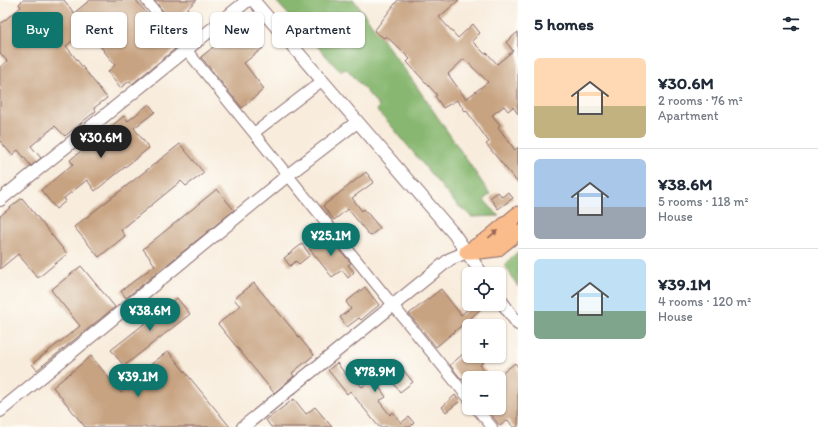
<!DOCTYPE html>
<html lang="en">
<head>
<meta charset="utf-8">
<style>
	:root { --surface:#fff; --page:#f2f2f3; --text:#1f2937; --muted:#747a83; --line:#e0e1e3; --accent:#0f766e }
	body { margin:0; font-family:Itim,sans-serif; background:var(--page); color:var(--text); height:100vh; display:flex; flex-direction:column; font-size:15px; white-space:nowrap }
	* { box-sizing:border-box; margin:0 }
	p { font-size:13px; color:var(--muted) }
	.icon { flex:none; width:22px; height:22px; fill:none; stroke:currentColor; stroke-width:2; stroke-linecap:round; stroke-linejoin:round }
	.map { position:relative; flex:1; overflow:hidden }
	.sheet { display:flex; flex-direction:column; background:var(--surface); width:300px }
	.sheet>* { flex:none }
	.banner { position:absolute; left:12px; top:12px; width:380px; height:36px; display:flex; gap:8px }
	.tools { position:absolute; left:462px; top:267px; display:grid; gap:8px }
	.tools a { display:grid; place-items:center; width:44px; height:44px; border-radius:6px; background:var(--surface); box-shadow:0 1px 3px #0004; font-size:20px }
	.price { position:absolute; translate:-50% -34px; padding:0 9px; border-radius:14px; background:var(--accent); color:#fff; font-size:13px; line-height:26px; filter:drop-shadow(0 1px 2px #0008) }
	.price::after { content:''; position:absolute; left:50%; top:24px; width:12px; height:9px; margin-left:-6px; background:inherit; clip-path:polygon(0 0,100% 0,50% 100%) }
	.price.on { background:#222; color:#fff }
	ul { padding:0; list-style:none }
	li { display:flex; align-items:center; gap:12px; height:100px; padding:0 16px }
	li+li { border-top:1px solid var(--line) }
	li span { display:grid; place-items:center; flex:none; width:112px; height:80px; border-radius:6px; color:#555 }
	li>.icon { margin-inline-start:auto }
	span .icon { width:48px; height:48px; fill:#fffc; stroke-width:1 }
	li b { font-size:17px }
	h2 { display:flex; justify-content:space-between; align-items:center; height:48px; padding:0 16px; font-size:17px }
	.chip { padding:0 14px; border-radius:6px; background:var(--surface); box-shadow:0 1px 3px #0004; font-size:14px; line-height:36px }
	.chip.on { background:var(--accent); color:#fff }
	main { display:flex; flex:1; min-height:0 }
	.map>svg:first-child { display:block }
</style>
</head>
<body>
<main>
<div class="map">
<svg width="518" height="427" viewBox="0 0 518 427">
	<rect width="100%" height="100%" fill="#fdfcf7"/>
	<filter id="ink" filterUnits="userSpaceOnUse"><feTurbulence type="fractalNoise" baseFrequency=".025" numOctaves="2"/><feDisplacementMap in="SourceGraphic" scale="8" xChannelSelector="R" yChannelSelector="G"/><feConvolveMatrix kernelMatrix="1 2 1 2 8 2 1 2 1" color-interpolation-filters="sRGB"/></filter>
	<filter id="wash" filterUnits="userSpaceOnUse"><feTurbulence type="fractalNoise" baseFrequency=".012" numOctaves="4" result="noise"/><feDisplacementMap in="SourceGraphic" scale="16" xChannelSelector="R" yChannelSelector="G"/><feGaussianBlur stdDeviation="0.9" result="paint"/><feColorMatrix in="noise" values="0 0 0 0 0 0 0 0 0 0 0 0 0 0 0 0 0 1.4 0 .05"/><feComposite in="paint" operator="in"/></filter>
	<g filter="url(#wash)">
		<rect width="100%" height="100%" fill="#f8ecdc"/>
		<path fill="#87b770" stroke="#686b4e" d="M275 0H354L413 81 490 194 484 200 499 216 472 217 454 202 389 123 377 111 379 106 347 69 340 71 338 69Z
			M518 251V287L505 265Z"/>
		<g id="blocks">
			<path fill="#c7a381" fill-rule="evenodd" d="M23 0H64L74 13 90 0H136L175 49 132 84 130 81 120 88 108 72 115 65 87 29 66 46 107 98 94 108 96 111 65 136 55 126 31 146 41 158 31 166 18 150 12 155 0 141V67L7 61 0 53V24L21 7 19 4Z
				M154 0H197L172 22Z
				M398 0H459L439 17 458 38 473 24 480 33 472 41 485 54 487 53 497 64 513 51 506 42 518 32V114L513 107 508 111 504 106 492 115 500 125 498 127 515 150 518 147V183L486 144 489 142 466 110 465 111 457 100 443 108 435 96 437 95 407 62 410 59 386 36 384 38 374 31ZM464 59 488 82 466 99 448 74Z
				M243 23 263 48 244 63 264 89 242 108 201 57Z
				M149 104 155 112 134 128 149 148 95 191 87 180 64 198 66 201 56 209 41 190 73 164 70 160 124 116 128 121Z
				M180 144 204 173 186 186 181 181 121 230 125 236 99 257 74 227Z
				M366 172 374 182 352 198 362 211 364 209 380 228 370 236 348 209 334 220 323 206Z
				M217 189 234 210 126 298 121 291 155 265 143 249Z
				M498 192 502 197 508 192 513 198 498 209 490 198Z
				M22 198 67 254 38 278 18 254 0 269V216Z
				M327 234 351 263 348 265 354 272 348 278 342 270 332 277 309 248Z
				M302 244 310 255 299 264 296 261 290 266 284 258Z
				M81 266 115 307 37 370 32 364 80 326 51 290Z
				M254 283 314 355 292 373 294 376 274 393 218 324 240 306 234 299Z
				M365 287 379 305 361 320 359 318 347 327 340 317 351 309 346 302Z
				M441 289 461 315 474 304 481 309 436 347 409 314Z
				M177 298 190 314 124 366 111 350Z
				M469 349V356H491L480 365 491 378H464L462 380 450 365Z
				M168 351 230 427H85L53 387 91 356 121 393 137 380 135 377Z
				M396 361 413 382 400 392 390 379 379 387 386 397 379 401 390 415 393 412 401 423 409 417 414 423 410 427H379L350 391 347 394 328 370 337 363 346 375 350 372 362 387Z
				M515 363 518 367V427H513L508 420 500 426 486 408H499V376Z
				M455 395 460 401 446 412 442 407Z
				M294 399 306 414 315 407 332 427H271L266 420Z"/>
		</g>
	</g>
	<g filter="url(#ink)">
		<use href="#blocks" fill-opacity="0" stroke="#876769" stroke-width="1"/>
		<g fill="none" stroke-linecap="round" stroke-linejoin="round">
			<g stroke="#876769" stroke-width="12">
				<path id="minor" d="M146 0 469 399
					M254 133 323 80
					M476 408 492 427"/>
			</g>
			<g stroke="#876769" stroke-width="14">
				<path id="tertiary" d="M253 0 454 234 482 274
					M0 200 248 0
					M499 298 518 324
					M0 411 288 175 357 122
					M243 427 450 259 467 252"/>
			</g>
			<g stroke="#876769" stroke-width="17">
				<path id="primary" d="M467 252 488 239 518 214
					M471 252 497 249 518 232"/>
			</g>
			<use href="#minor" stroke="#fff" stroke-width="10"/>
			<use href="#tertiary" stroke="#fff" stroke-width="12"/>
			<use href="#primary" stroke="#f9bc8a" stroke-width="15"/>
		</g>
		<defs><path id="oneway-solid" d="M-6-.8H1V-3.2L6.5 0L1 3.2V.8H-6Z"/></defs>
		<use fill="#996656" href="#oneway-solid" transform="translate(493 234) rotate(-39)"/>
	</g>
</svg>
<div class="tools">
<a><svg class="icon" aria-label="locate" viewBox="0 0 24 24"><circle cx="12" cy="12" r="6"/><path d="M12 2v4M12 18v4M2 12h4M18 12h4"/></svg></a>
<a>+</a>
<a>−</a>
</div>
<b class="price on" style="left:101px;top:159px">¥30.6M</b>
<b class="price" style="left:331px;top:257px">¥25.1M</b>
<b class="price" style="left:150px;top:332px">¥38.6M</b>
<b class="price" style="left:375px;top:393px">¥78.9M</b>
<b class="price" style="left:138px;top:398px">¥39.1M</b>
<div class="banner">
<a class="chip on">Buy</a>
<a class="chip">Rent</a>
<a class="chip">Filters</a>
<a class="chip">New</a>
<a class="chip">Apartment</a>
</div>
</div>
<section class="sheet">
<h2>5 homes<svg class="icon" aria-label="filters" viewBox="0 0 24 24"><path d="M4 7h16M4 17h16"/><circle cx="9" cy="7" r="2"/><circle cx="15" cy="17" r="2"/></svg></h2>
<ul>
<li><span style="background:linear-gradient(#ffd9b3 60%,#c2b280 0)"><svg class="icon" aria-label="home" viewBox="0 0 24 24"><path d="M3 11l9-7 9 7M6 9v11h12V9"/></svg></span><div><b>¥30.6M</b><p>2 rooms · 76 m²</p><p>Apartment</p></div></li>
<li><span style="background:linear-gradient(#a9c7e8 60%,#9aa5b1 0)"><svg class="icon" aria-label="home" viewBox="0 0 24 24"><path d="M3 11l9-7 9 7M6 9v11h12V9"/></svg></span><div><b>¥38.6M</b><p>5 rooms · 118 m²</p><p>House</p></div></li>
<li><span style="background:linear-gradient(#bfe0f5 65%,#7fa58c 0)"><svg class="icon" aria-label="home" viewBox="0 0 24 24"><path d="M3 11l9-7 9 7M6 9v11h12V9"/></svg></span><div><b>¥39.1M</b><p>4 rooms · 120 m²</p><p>House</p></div></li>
</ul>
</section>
</main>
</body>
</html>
